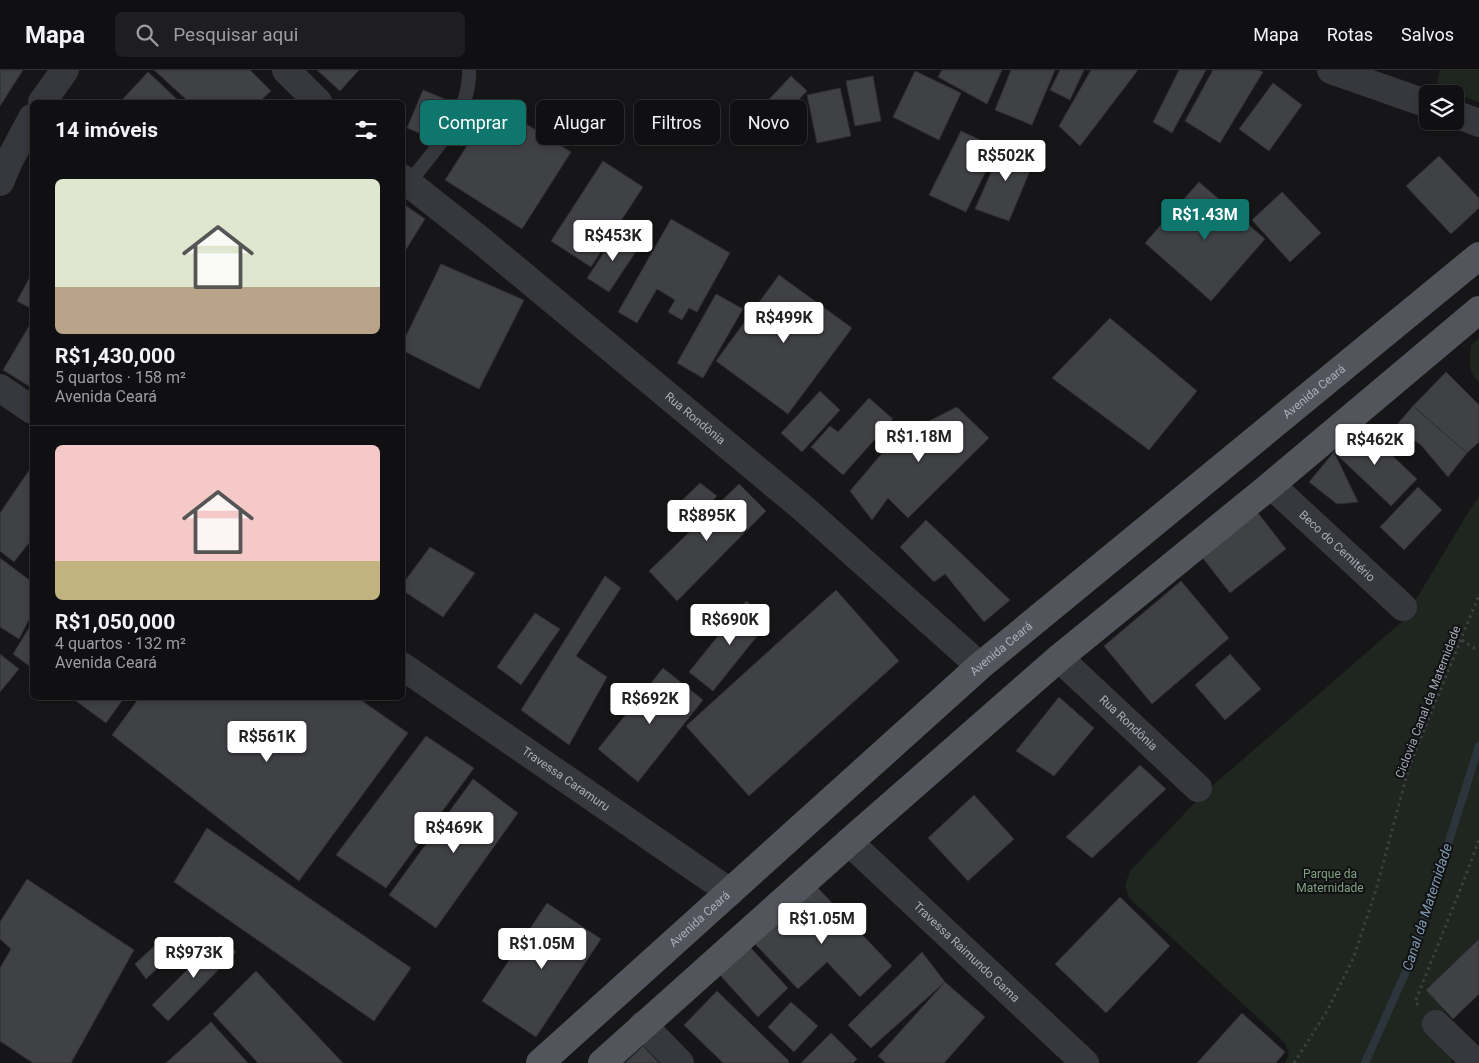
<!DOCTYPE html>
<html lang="pt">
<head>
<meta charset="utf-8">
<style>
	:root { --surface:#101012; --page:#1e1e20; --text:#f1f3f6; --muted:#9c9d9f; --line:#303032; --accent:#0f766e }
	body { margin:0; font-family:Roboto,sans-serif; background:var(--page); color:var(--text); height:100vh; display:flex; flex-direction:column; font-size:19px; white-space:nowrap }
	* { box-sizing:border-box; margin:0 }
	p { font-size:16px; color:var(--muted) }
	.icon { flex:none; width:28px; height:28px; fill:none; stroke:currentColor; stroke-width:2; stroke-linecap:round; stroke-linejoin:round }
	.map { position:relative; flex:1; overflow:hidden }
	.side { position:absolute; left:30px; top:30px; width:375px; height:600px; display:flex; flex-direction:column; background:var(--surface); border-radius:8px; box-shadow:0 2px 8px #0003,0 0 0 1px var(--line) }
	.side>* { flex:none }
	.top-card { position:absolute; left:420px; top:30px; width:475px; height:45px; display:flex; gap:10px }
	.buttons { position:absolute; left:1419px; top:15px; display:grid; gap:10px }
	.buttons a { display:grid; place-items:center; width:45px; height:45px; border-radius:8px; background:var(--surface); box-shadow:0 2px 8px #0003,0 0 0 1px var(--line); font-size:25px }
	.price { position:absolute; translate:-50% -42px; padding:0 11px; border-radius:5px; background:#fff; color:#222; font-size:16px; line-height:32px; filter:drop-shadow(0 1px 2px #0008) }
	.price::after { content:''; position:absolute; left:50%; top:30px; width:15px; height:11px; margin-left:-8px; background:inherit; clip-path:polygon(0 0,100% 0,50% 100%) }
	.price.current { background:var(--accent); color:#fff }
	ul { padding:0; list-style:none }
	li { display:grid; align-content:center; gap:10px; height:265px; padding:0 25px }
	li+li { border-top:1px solid var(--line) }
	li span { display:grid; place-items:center; height:155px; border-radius:8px; color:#555 }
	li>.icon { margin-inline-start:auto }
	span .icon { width:90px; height:90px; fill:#fffc; stroke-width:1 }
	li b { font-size:21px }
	h2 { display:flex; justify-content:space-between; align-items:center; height:60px; padding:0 25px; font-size:21px }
	.chip { padding:0 18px; border-radius:8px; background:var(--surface); box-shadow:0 2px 8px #0003,0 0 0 1px var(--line); font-size:18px; line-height:45px }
	.chip.current { background:var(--accent); color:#fff }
	header { display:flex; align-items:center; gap:30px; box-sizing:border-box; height:70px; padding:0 25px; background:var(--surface); border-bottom:1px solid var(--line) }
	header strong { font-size:24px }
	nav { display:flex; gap:28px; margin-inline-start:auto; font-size:18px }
	.search { width:350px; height:45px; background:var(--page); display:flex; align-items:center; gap:12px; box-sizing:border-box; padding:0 18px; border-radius:8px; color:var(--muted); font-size:19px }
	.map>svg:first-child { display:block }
</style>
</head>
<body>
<header>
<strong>Mapa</strong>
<div class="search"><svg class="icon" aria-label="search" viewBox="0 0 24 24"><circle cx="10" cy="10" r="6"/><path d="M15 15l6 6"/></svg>Pesquisar aqui</div>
<nav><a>Mapa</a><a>Rotas</a><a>Salvos</a></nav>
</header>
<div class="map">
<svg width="1479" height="993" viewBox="0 0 1479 993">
	<rect width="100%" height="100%" fill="#161618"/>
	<path fill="#1e261f" d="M1440 0H1479V32L1439 18 1437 11Z
		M1479 268V312C1467 302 1470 289 1471 275Z
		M1479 427V886C1471 898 1442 934 1443 946 1444 962 1451 977 1452 993H1285L1289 983 1285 973 1129 828 1125 815 1130 801 1204 723 1403 551 1469 441Z"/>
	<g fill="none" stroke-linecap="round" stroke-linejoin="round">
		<path stroke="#2c353c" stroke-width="8" d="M1365 993 1412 888 1479 676"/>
	</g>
	<path fill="#404145" stroke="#303034" d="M0 0H23L0 36Z
		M154 0H250L271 21 259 32H189Z
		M317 0H359L340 21Z
		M942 0H1002L987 34 938 7Z
		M1011 0H1055L1032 55 995 40Z
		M1060 0H1084L1070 30 1050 20Z
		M1091 0H1138L1080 76 1059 56Z
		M1179 0H1206L1172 63 1153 52Z
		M1213 0H1258L1263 2 1220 73 1185 51Z
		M915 1 961 23 939 70 893 47Z
		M148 2 180 32H123L121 31Z
		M791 6 807 21 772 58 756 43Z
		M873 6 881 51 855 56 846 11Z
		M1273 13 1302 35 1269 81 1239 59Z
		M840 18 851 66 817 73 807 25Z
		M423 20 445 29 429 67 407 58Z
		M494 34 571 82 522 159 445 110Z
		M961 61 997 78 966 142 929 125Z
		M1004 73 1037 84 1009 151 975 139Z
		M1439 86 1479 128V138L1451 164 1406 116Z
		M603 91 643 117 591 197 551 171Z
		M1199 112 1265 169 1211 231 1145 173Z
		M1282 122 1321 163 1290 192 1252 150Z
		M402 133 425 149 402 186Z
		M671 149 730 183 697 242 689 238 682 250 668 242 675 230 657 219 637 253 618 242Z
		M617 163 639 177 609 222 587 208Z
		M441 194 524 230 479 319 402 280V274Z
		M32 203V239L17 231Z
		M779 205 852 258 788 344 716 291Z
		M716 224 743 239 703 308 677 293Z
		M1110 248 1197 321 1149 380 1052 308Z
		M32 251V318L3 300Z
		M1446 302 1479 335V372L1467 383 1413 336Z
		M820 321 840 340 802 382 781 363Z
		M869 328 893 349 843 405 811 377 830 356 838 362Z
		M1413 336 1467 383 1448 407 1421 375 1395 357Z
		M957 337 989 368 908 448 888 428 872 450 850 421 895 368Z
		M1360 355 1417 409 1391 436 1334 382Z
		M1334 382 1358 432 1337 434 1309 412Z
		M32 396V469L14 492 0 481V443Z
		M700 413 717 426 686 457 669 443Z
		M739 414 766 441 677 531 649 501Z
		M1418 417 1442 440 1404 480 1380 457Z
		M1258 443 1286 479 1230 523 1202 487Z
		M926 450 1010 530 984 552 945 504 934 512 900 477Z
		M430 477 475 503 443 547 402 520V515Z
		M0 488 32 512V544L19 569 0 557Z
		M605 506 621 518 576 586 607 607 569 675 521 640Z
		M1181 511 1229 568 1152 634 1104 576Z
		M836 520 899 591 749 726 686 656Z
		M746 531 770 550 713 621 689 602Z
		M535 543 560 559 521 615 497 597Z
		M32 553V598L13 584Z
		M0 584 19 599 0 622Z
		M1230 584 1261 619 1225 650 1195 615Z
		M663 598 703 630 638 712 598 679Z
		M1059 627 1094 658 1054 706 1016 681Z
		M72 628H124L106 653Z
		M139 628H358L408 663 299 811 112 665Z
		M426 666 474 698 386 818 336 785Z
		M1140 695 1166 719 1092 788 1066 767Z
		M473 709 518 743 436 858 389 825Z
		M974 725 1014 769 968 811 928 768Z
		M207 758 411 898 374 951 174 812Z
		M27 809 134 880 71 993H33L0 971V898L11 879 0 869V852Z
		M816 816 892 896 860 927 827 892 798 919 755 874Z
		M1120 827 1170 876 1106 943 1055 894Z
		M547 833 601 869 536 967 482 931Z
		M221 866 236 882 168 951 152 935Z
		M164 867 176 881 146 909 135 894Z
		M1479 869V924L1453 949 1426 920Z
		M749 876 788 918 758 947 719 904Z
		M922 882 945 912 871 978 848 955Z
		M256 901 343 993H258L213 944Z
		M945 912 985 947 944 993H886L878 986Z
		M717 921 789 991 788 993H723L684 955Z
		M791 932 818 956 794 982 768 957Z
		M1242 943 1285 982 1276 993H1197Z
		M211 952 248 993H166Z
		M831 963 857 989 853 993H801Z
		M643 976 659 993H625Z"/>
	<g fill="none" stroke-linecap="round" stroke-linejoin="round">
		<path stroke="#3d3f44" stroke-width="3" stroke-dasharray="2.5 4" stroke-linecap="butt" d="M1462 570 1474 578H1479
			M1418 935 1415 932 1464 810 1479 770
			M1294 993 1327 941 1353 889 1376 820 1409 697 1479 525"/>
		<path stroke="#37383d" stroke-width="14" d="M409 113C434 80 471 44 469 0"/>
		<g stroke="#37383d" stroke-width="28">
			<path d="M286 0 318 32"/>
			<path d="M1331 0 1428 34"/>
			<path d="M1455 44 1479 53"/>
			<path id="s1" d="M402 108 478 168 803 438 980 596"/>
			<path d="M0 318 32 340"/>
			<path id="s2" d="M1271 415 1403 537"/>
			<path id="s3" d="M1059 588 1198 718"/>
			<path id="s4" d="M402 596 730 822"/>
			<path id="s5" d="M849 772 1085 993"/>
			<path d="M1436 954 1476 993"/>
			<path d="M643 955 680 993"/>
		</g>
		<path stroke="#37383d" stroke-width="28" d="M42 32 65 0
			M0 112 8 93 32 48"/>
		<g stroke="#53555c" stroke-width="28">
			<path id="s6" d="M540 993 980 596 1479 186"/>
			<path d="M602 993 849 772 1059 588 1271 415 1479 240"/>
		</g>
	</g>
	<g text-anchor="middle" stroke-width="4" stroke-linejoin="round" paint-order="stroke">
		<g font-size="12" fill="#a8adb8" stroke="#111113">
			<text dy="4" stroke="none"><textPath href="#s6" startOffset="1025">Avenida Ceará</textPath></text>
			<text dy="4" stroke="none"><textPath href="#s1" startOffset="379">Rua Rondônia</textPath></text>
			<text dy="4" stroke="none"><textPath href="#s2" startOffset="90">Beco do Cemitério</textPath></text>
			<text dy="4" stroke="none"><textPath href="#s6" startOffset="620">Avenida Ceará</textPath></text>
			<text transform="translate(1428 632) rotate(-69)" y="4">Ciclovia Canal da Maternidade</text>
			<text dy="4" stroke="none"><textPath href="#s3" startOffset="95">Rua Rondônia</textPath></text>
			<text dy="4" stroke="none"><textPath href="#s4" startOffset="199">Travessa Caramuru</textPath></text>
			<text dy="4" stroke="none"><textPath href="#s6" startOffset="215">Avenida Ceará</textPath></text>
			<text dy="4" stroke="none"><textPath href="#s5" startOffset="161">Travessa Raimundo Gama</textPath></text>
		</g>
		<g font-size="12" fill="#7fa381" stroke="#111113">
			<text x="1330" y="808">Parque da<tspan x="1330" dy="14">Maternidade</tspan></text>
		</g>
		<g font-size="14" font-style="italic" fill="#7f9bb3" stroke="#111113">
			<text transform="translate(1427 837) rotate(-72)" y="5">Canal da Maternidade</text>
		</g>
	</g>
</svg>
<div class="buttons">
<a><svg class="icon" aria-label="layers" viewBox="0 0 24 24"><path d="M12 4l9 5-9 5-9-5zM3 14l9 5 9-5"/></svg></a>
</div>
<b class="price" style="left:1006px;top:112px">R$502K</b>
<b class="price current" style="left:1205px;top:171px">R$1.43M</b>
<b class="price" style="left:613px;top:192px">R$453K</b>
<b class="price" style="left:784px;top:274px">R$499K</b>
<b class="price" style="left:919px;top:393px">R$1.18M</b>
<b class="price" style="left:1375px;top:396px">R$462K</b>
<b class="price" style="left:707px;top:472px">R$895K</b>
<b class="price" style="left:730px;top:576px">R$690K</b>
<b class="price" style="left:650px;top:655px">R$692K</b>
<b class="price" style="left:267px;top:693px">R$561K</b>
<b class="price" style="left:454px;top:784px">R$469K</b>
<b class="price" style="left:822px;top:875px">R$1.05M</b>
<b class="price" style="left:542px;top:900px">R$1.05M</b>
<b class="price" style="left:194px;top:909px">R$973K</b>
<div class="top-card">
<a class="chip current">Comprar</a>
<a class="chip">Alugar</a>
<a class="chip">Filtros</a>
<a class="chip">Novo</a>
</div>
<section class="side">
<h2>14 imóveis<svg class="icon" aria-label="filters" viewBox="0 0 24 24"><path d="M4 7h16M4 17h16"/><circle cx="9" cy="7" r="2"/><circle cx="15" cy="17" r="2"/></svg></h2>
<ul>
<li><span style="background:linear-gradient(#dfe7d0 70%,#b9a48a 0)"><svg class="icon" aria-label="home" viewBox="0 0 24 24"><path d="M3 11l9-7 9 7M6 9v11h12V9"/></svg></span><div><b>R$1,430,000</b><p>5 quartos · 158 m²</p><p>Avenida Ceará</p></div></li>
<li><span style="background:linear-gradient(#f6c9c9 75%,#c2b280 0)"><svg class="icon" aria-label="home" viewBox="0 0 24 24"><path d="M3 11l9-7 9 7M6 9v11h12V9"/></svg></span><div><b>R$1,050,000</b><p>4 quartos · 132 m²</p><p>Avenida Ceará</p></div></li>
</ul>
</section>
</div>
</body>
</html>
